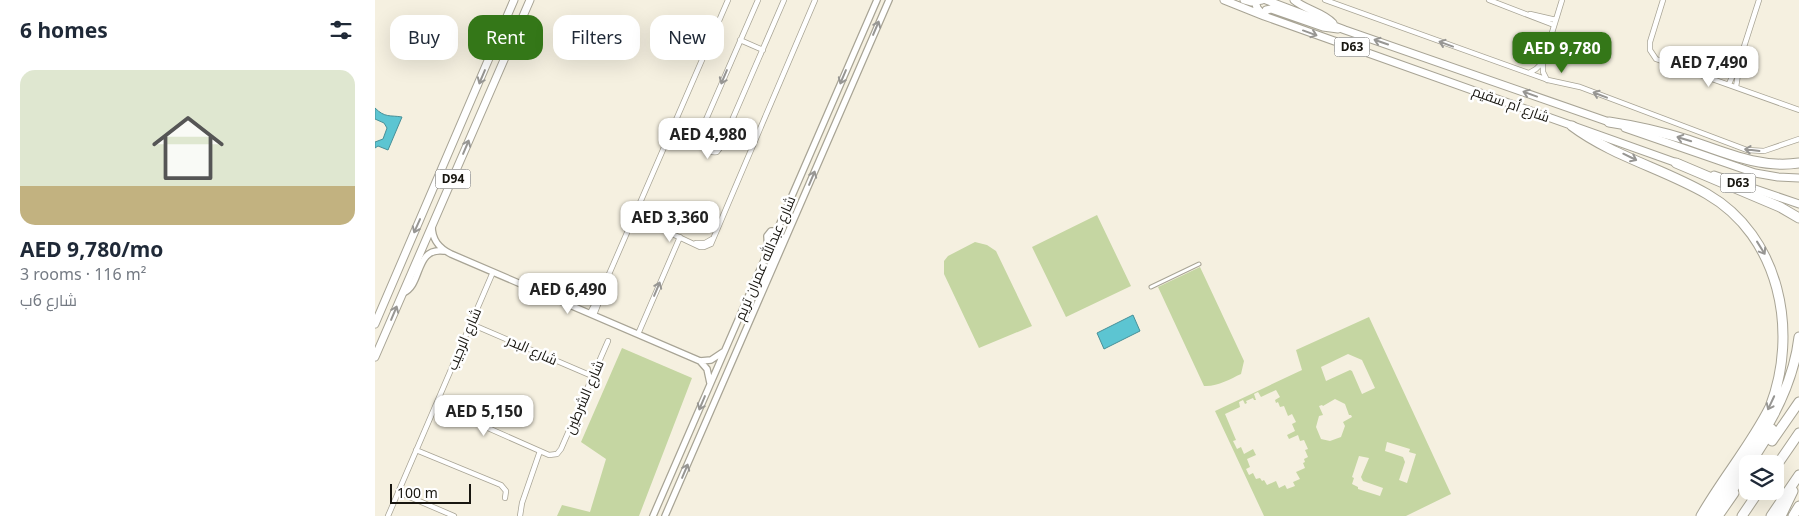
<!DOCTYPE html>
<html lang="en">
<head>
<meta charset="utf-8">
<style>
	:root { --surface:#fff; --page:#f6f6f7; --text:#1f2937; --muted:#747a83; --line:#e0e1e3; --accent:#347718 }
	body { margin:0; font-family:"Noto Sans",Cairo,sans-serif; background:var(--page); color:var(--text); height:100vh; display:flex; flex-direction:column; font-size:19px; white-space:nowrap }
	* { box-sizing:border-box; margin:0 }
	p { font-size:16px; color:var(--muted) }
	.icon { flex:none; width:28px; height:28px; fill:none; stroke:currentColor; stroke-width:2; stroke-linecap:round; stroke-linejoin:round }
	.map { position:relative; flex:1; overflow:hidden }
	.sheet { display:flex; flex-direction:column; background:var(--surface); width:375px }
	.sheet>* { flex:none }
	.banner { position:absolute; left:15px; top:15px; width:475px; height:45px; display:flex; gap:10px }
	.controls { position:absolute; left:1364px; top:455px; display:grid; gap:10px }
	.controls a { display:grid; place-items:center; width:45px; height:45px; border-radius:10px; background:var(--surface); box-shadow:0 5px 20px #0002; font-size:25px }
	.scale { position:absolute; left:15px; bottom:12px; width:81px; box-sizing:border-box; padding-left:5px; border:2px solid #181610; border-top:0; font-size:14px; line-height:18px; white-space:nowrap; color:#181610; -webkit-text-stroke:4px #fff; paint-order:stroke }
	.price { position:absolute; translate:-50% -42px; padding:0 11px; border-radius:10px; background:#fff; color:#222; font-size:16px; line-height:32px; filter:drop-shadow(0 1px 2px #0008) }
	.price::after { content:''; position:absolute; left:50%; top:30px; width:15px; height:11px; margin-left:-8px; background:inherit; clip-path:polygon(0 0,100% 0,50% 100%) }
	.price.active { background:var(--accent); color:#fff }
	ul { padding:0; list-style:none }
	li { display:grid; align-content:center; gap:10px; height:265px; padding:0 20px }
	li+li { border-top:1px solid var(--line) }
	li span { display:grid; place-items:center; height:155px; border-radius:15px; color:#555 }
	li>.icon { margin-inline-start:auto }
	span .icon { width:90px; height:90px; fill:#fffc; stroke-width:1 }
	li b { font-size:21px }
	h2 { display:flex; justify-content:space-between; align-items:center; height:60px; padding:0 20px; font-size:21px }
	.chip { padding:0 18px; border-radius:15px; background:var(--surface); box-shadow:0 5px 20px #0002; font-size:18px; line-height:45px }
	.chip.active { background:var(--accent); color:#fff }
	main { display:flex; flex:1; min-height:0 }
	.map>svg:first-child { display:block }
</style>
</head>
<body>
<main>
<section class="sheet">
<h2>6 homes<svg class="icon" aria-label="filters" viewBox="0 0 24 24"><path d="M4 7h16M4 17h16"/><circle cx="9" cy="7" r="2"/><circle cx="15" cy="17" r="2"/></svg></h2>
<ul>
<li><span style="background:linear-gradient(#dfe7d0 75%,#c2b280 0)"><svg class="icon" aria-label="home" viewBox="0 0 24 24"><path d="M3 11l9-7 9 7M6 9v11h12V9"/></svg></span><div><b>AED 9,780/mo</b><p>3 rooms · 116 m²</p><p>شارع 6ب</p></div></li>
</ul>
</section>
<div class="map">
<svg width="1424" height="516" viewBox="0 0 1424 516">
	<rect width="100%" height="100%" fill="#f5f0e0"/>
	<path fill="#c5d6a2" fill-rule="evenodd" d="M722 215 756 286 691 317 657 247Z
		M600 242 612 245 621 251 657 326 604 348 569 274V261L573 256Z
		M825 267 869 361 866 374C855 379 842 387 829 386L783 287Z
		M994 317 1076 494 1031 516H889L840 411 927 370 921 350ZM973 354 987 360 1000 388 987 394 977 371 975 370 951 381 946 367ZM901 390 905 397 900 400 901 403 903 402 905 407 909 406 913 416 917 414 921 422 917 424 920 431 912 435 914 439 923 435 925 441 929 440 933 449 930 450 933 457 929 459 930 462 928 463 930 468 921 472 925 479 918 482 920 486 912 489 910 485 904 488 901 481 892 485 889 480 887 481 885 478 881 479 878 473 874 475 871 469 875 467 872 459 881 455 878 449 869 454 866 447 862 449 858 441 861 440 850 414 865 407 864 402 868 400 870 404 872 403 871 401 878 398 879 400H881L879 394 883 392 886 397ZM960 399 970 404 974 415H976L977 417 968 422 970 426 966 437 955 441 946 439 941 427 944 416 948 415 944 406 947 405 948 406ZM1012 442 1035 449 1034 452 1041 454 1032 483 1024 480 1030 462 1028 457 1010 451ZM984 456 994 458 986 477 988 481 1008 488 1005 496 983 489V487L977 484 979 478 977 477Z
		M247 348 317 378 264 516H182L187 505 215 512 231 459 206 442Z"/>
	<path fill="#5cc5d2" stroke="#489098" d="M0 108C10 118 15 115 27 117L13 150 3 146 0 148V142L8 139 12 128 9 123 0 119Z
		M758 315 765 331 729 349 722 333Z"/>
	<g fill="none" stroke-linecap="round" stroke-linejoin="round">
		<g stroke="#a8a495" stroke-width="5">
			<path id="pedestrian" d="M776 287 824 264"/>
		</g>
		<g stroke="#a8a495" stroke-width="6">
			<path id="minor" d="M383 0 323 138C322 147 334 153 342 152L345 148 409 0
				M950 0 1173 80 1205 87 1372 150 1389 151 1424 139
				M1114 0 1179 25
				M1288 0 1275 42V50L1281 59 1424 110
				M1155 14 1181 20
				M365 40 388 50
				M1154 73 1161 69 1167 63
				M1172 80 1168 72V62L1187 0
				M1354 84 1366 56 1384 0
				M1361 87 1365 62
				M259 216 325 247H329L336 244 440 0
				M258 220 274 225
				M321 243H330L337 239
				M215 313 228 288 353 0
				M219 315 226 297
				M96 324 217 376
				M263 334 305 237
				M61 405 174 455 182 454 186 449 233 341
				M41 450 126 485 131 491 130 498
				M23 492 79 516
				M13 516 118 272
				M145 516 147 503 165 451"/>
		</g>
		<g stroke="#a8a495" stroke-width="8">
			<path id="tertiary" d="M57 226C57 240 64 248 76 254L325 361 336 360 348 352
				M385 291 405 241V234L402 231H396L392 236 393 251
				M28 293C48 285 39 247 69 251
				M325 361 332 369 335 383
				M278 516 502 0
				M290 516 514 0"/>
		</g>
		<g stroke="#a8a495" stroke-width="9">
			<path id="primary" d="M849 0 889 16 1305 164
				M869 0 876 2 887 0
				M880 0 882 8 887 14
				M891 0 970 30 1237 123
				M919 0C931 10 948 12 958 23
				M889 16 891 10 896 9 948 27 963 29
				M126 33 135 29 144 22
				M1250 128 1380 173 1403 177 1424 178
				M1339 175 1424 204
				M0 324 139 0
				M0 357 155 0"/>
		</g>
		<g stroke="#a8a495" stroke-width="11">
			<path id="motorway" d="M1234 122C1261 126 1287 132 1313 140 1349 152 1385 169 1424 163
				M1197 126C1237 156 1289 169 1332 194 1405 236 1424 332 1395 407 1376 445 1347 479 1326 516
				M1301 163 1405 207 1424 218
				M1397 441 1424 402
				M1375 464 1397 429
				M1400 468 1424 433
				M1353 497 1372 468
				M1333 516C1370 460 1416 406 1424 337
				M1343 516 1359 493
				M1367 516 1384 491
				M1396 516 1424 475
				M1406 516 1418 491
				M1418 516 1424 506"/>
		</g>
		<use href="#pedestrian" stroke="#fff" stroke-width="3"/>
		<use href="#minor" stroke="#fff" stroke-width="4.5"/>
		<use href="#tertiary" stroke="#fff" stroke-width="5.5"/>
		<use href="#primary" stroke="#fff" stroke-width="7"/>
		<use href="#motorway" stroke="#fff" stroke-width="9"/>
	</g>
	<defs><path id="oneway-shaft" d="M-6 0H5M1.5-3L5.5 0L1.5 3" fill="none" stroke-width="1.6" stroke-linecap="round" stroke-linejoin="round" transform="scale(1.25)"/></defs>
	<g stroke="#979693">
		<use href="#oneway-shaft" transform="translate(501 28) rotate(-67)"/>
		<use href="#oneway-shaft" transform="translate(935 33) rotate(20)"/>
		<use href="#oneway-shaft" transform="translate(1006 42) rotate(-161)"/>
		<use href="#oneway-shaft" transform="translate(1071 44) rotate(-160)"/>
		<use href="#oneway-shaft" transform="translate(107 77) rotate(113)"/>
		<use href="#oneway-shaft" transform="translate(349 77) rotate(113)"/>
		<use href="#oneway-shaft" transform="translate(468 77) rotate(113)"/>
		<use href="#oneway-shaft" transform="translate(1155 94) rotate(-160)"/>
		<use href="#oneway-shaft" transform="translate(1225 95) rotate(-159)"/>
		<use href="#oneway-shaft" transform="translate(1309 139) rotate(-163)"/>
		<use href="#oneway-shaft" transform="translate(91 147) rotate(-67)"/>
		<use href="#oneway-shaft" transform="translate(1377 150) rotate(-173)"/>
		<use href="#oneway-shaft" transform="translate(1255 157) rotate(26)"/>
		<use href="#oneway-shaft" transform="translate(437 178) rotate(-67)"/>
		<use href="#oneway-shaft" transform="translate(42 226) rotate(114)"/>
		<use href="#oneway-shaft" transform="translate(1386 248) rotate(58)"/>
		<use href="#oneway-shaft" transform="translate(282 289) rotate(-67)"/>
		<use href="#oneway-shaft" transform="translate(19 313) rotate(-67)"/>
		<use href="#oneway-shaft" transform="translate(327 403) rotate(113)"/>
		<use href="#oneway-shaft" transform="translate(1396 403) rotate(115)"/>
		<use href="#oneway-shaft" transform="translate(310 471) rotate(-67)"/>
	</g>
	<g text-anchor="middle" stroke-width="5" stroke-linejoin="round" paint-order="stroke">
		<g fill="#fff" stroke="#5d5c58" stroke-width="1">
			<rect x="959.5" y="37.5" width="35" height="19" rx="4"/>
			<rect x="60.5" y="169.5" width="35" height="19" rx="4"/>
			<rect x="1345.5" y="173.5" width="35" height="19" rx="4"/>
		</g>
		<g font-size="12" font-weight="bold" fill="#181610">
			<text x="977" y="51">D63</text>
			<text x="78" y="183">D94</text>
			<text x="1363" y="187">D63</text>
		</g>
		<g font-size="14" fill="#181610" stroke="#fff">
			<text transform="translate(1136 104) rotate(20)" y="5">شارع أم سقيم</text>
			<text transform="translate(390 258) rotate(-67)" y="5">شارع عبدالله عمران تريم</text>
			<text transform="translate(89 339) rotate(-67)" y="5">شارع الرجيب</text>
			<text transform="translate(157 350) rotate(24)" y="5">شارع البدر</text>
			<text transform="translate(209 397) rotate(-67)" y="5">شارع الشرطين</text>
		</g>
	</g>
</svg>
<div class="controls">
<a><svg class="icon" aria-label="layers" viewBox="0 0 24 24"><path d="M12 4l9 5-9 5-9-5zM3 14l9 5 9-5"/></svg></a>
</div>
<div class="scale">100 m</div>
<b class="price active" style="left:1187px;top:74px">AED 9,780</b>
<b class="price" style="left:1334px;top:88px">AED 7,490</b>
<b class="price" style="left:333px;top:160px">AED 4,980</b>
<b class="price" style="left:295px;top:243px">AED 3,360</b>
<b class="price" style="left:193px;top:315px">AED 6,490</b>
<b class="price" style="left:109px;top:437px">AED 5,150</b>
<div class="banner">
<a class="chip">Buy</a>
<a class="chip active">Rent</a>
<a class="chip">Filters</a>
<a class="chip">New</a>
</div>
</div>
</main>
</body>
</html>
